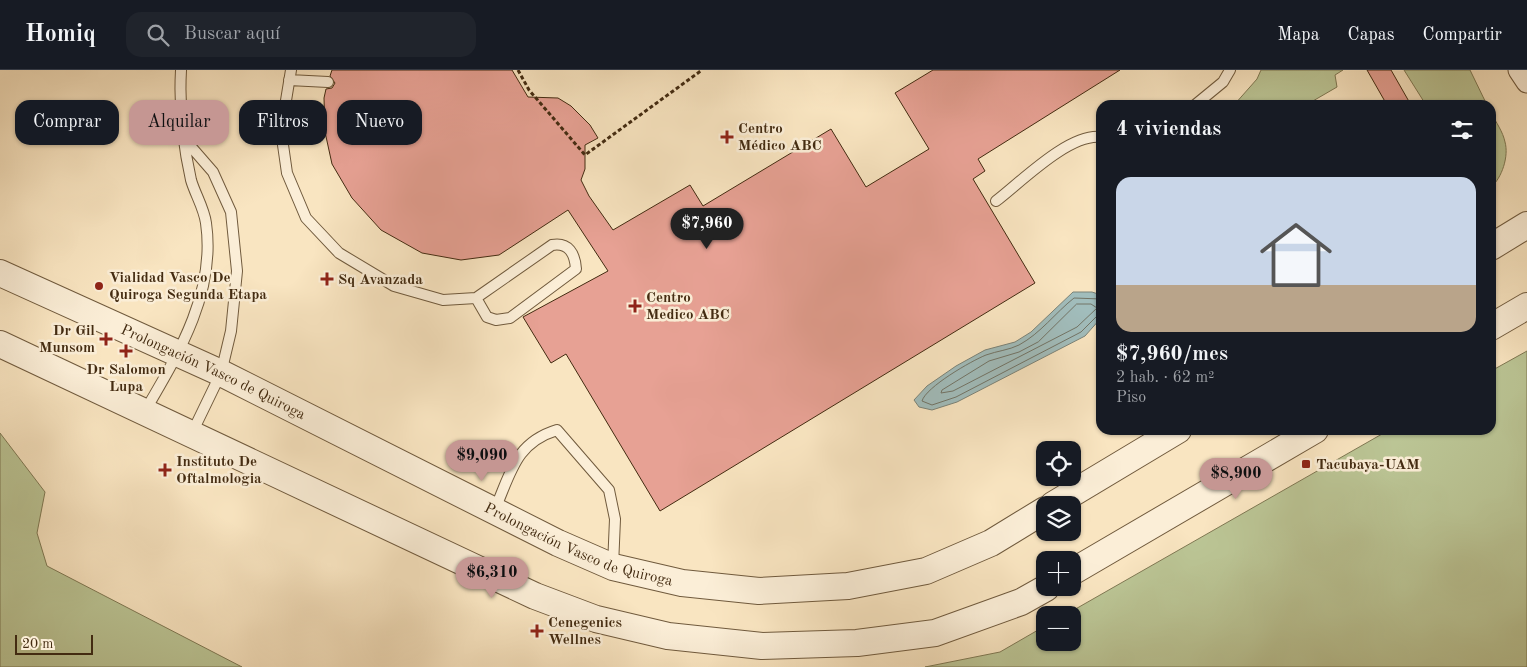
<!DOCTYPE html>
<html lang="es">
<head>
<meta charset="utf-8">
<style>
	:root { --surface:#171b24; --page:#20242c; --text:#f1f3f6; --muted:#9ea1a6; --line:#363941; --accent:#c59692 }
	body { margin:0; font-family:"Old Standard TT",serif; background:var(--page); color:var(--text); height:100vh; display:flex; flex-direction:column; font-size:19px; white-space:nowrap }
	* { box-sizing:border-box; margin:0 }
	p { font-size:16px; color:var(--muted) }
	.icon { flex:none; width:28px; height:28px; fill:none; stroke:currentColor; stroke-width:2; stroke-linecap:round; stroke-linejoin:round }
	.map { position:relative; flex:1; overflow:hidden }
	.sheet { position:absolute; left:1096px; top:30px; width:400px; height:335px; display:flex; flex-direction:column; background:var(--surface); border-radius:15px; box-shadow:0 1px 4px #0004 }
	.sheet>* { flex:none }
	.hud { position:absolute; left:15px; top:30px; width:475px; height:45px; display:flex; gap:10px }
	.buttons { position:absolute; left:1036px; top:371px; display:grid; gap:10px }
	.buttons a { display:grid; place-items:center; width:45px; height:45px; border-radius:10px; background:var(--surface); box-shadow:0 1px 4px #0004; font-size:25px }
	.scale { position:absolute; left:15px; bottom:12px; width:78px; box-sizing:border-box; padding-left:5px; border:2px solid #432b11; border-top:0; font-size:14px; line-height:18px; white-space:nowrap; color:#432b11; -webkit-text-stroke:4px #fbeed7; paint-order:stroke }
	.price { position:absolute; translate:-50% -42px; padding:0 11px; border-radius:18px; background:var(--accent); color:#111; font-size:16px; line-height:32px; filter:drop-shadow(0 1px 2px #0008) }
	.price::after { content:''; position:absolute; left:50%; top:30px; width:15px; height:11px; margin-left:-8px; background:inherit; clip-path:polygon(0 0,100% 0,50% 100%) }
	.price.on { background:#222; color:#fff }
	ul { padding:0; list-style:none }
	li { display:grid; align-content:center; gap:10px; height:265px; padding:0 20px }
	li span { display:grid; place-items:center; height:155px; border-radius:15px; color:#555 }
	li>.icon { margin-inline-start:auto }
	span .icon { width:90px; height:90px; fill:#fffc; stroke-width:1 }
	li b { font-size:21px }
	h2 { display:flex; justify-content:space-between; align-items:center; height:60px; padding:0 20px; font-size:21px }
	.chip { padding:0 18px; border-radius:15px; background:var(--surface); box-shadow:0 1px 4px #0004; font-size:18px; line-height:45px }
	.chip.on { background:var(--accent); color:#111 }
	header { display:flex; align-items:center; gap:30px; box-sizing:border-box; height:70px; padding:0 25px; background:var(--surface); border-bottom:1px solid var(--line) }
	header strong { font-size:24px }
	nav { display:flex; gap:28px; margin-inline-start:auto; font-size:18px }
	.search { width:350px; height:45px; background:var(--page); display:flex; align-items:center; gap:12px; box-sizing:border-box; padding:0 18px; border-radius:15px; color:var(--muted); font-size:19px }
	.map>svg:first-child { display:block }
</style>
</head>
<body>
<header>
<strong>Homiq</strong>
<div class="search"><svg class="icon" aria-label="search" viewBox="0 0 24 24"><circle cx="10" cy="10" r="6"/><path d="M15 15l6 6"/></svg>Buscar aquí</div>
<nav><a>Mapa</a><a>Capas</a><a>Compartir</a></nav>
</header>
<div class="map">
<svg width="1527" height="597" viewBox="0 0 1527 597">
	<rect width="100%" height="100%" fill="#f9e5c1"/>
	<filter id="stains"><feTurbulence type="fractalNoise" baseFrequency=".004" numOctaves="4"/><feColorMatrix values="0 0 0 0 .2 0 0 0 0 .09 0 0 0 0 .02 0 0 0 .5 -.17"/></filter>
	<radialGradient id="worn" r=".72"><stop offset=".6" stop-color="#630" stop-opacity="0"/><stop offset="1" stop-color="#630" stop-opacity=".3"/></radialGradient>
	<path fill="#bbc595" stroke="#7f7853" d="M1261 0H1343L1335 5 1337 17 1306 35H1234L1257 9Z
		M1404 0H1470L1487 35H1426Z
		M1491 43C1496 52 1503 62 1505 72 1509 86 1502 108 1491 117Z
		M1527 281V597H925L1000 582 1045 556V572H1072V545H1065L1389 360H1491V301Z
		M0 363 45 422 37 463 47 496 242 597H0Z"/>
	<path fill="#a1bdbc" stroke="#7b8378" d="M1073 222H1092L1101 225V248L1085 266 957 332 932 340 919 337 914 330 927 316 956 296 985 280 1015 272 1031 262Z"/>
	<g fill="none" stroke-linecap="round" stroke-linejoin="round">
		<path stroke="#727466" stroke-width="1" d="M1101 229 1074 228C1055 243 1041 263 1019 275 1009 280 997 281 986 285 971 291 926 317 922 331L932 335 956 327 1081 262 1096 247 1101 245
			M1077 234H1091L1097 238 1077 257 953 321 941 323 942 320 989 291 1019 282 1038 272Z"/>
	</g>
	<path fill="#e7a194" stroke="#432b11" d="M332 0H512L528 27 558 28 571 36 590 55 598 68 585 75V99L581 110 589 126 613 160 690 115 703 136 831 59 866 117 929 79 895 23 933 0H1120L978 89 985 101 973 109 1035 213 660 441 566 284 551 293 523 247 608 201 568 140 499 185 461 190 422 183 381 160 352 128 332 94 325 62 324 28 326 19 332 18 335 13 330 6Z
		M1367 0H1391L1411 35H1387Z"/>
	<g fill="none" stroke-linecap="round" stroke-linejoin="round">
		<g stroke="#705a3d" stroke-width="12">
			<path id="service" d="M291 0 281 61 287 103 306 148 339 183 394 216 443 230 476 228 552 175C569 172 575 184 576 199L510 248 496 250 487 247 476 228
				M289 10 328 12
				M1195 35 1223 12 1230 0
				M186 71 213 102 231 142 237 201 231 261 221 303 192 363
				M996 131C1021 112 1069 63 1101 67
				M145 341C179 283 216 222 206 153 204 138 195 124 191 110 183 74 179 36 181 0
				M495 439C511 403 515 373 557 360L609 420 615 449 613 496"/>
		</g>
		<g stroke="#705a3d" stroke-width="23">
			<path id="minor" d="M1519 0 1527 12"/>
		</g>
		<g stroke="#705a3d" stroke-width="28">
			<g id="tertiary">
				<path d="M1491 177 1527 155"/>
				<path id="s1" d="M0 203 221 303 558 473 613 497 682 513 759 521 848 516 926 501 991 473 1045 440"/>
				<path d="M1491 257 1527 236"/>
				<path d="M0 274 535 526 596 549 668 566 762 576 857 573 935 563 1021 532 1046 518"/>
				<path d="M1053 435 1178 360"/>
				<path d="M1072 502 1315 360"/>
			</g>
		</g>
		<path stroke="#432b11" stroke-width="3" stroke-dasharray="4 2.5" stroke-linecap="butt" d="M518 0 529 20 585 85 702 0"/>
		<use href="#service" stroke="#fbeed7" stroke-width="10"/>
		<use href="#minor" stroke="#fbeed7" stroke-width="21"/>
		<use href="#tertiary" stroke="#fbeed7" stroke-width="26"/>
	</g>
	<g fill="#8f2418" stroke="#fbeed7" stroke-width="2">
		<path d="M724.5 59.5h5v5h5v5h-5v5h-5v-5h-5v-5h5z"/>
		<path d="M324.5 201.5h5v5h5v5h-5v5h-5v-5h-5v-5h5z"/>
		<circle cx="99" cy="216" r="5"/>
		<path d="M632.5 228.5h5v5h5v5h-5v5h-5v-5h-5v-5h5z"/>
		<path d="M103.5 261.5h5v5h5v5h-5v5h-5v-5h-5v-5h5z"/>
		<path d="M123.5 273.5h5v5h5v5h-5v5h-5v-5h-5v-5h5z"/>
		<rect x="1301" y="389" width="10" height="10" rx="2.5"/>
		<path d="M162.5 392.5h5v5h5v5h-5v5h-5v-5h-5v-5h5z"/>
		<path d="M534.5 553.5h5v5h5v5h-5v5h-5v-5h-5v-5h5z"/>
	</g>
	<g text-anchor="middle" stroke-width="5" stroke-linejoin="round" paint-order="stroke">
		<g font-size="15" font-weight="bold" fill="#432b11" stroke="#fbeed7" text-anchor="start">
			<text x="738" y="63">Centro<tspan x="738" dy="17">Médico ABC</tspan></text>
			<text x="109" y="212">Vialidad Vasco De<tspan x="109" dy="17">Quiroga Segunda Etapa</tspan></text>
			<text x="338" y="214">Sq Avanzada</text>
			<text x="646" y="232">Centro<tspan x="646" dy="17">Medico ABC</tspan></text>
			<text x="95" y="265" text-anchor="end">Dr Gil<tspan x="95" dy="17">Munsom</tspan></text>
			<text x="126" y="304" text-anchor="middle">Dr Salomon<tspan x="126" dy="17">Lupa</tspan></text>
			<text x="176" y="396">Instituto De<tspan x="176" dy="17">Oftalmologia</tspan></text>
			<text x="1316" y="399">Tacubaya-UAM</text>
			<text x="548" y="557">Cenegenics<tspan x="548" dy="17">Wellnes</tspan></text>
		</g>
		<g font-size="15" fill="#432b11" stroke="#fbeed7">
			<text dy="5" stroke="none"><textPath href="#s1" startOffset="235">Prolongación Vasco de Quiroga</textPath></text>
			<text dy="5" stroke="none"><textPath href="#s1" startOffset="640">Prolongación Vasco de Quiroga</textPath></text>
		</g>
	</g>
	<rect width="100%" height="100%" filter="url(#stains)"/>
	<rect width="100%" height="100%" fill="url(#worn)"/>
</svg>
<div class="buttons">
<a><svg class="icon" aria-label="locate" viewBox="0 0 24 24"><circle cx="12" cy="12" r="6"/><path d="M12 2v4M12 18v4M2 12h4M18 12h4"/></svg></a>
<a><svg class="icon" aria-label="layers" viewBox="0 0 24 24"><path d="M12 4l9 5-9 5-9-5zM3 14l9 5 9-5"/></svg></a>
<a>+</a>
<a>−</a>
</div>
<div class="scale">20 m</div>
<b class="price on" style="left:707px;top:180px">$7,960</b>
<b class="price" style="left:482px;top:412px">$9,090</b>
<b class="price" style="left:1236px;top:430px">$8,900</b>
<b class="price" style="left:492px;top:529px">$6,310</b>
<div class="hud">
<a class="chip">Comprar</a>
<a class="chip on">Alquilar</a>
<a class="chip">Filtros</a>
<a class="chip">Nuevo</a>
</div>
<section class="sheet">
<h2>4 viviendas<svg class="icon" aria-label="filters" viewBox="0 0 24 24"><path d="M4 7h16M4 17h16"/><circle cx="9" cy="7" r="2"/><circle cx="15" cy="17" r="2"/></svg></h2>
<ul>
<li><span style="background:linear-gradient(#c9d6e8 70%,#b9a48a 0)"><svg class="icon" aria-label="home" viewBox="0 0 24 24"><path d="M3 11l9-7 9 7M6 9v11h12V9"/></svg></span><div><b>$7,960/mes</b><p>2 hab. · 62 m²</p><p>Piso</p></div></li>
</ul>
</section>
</div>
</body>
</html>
